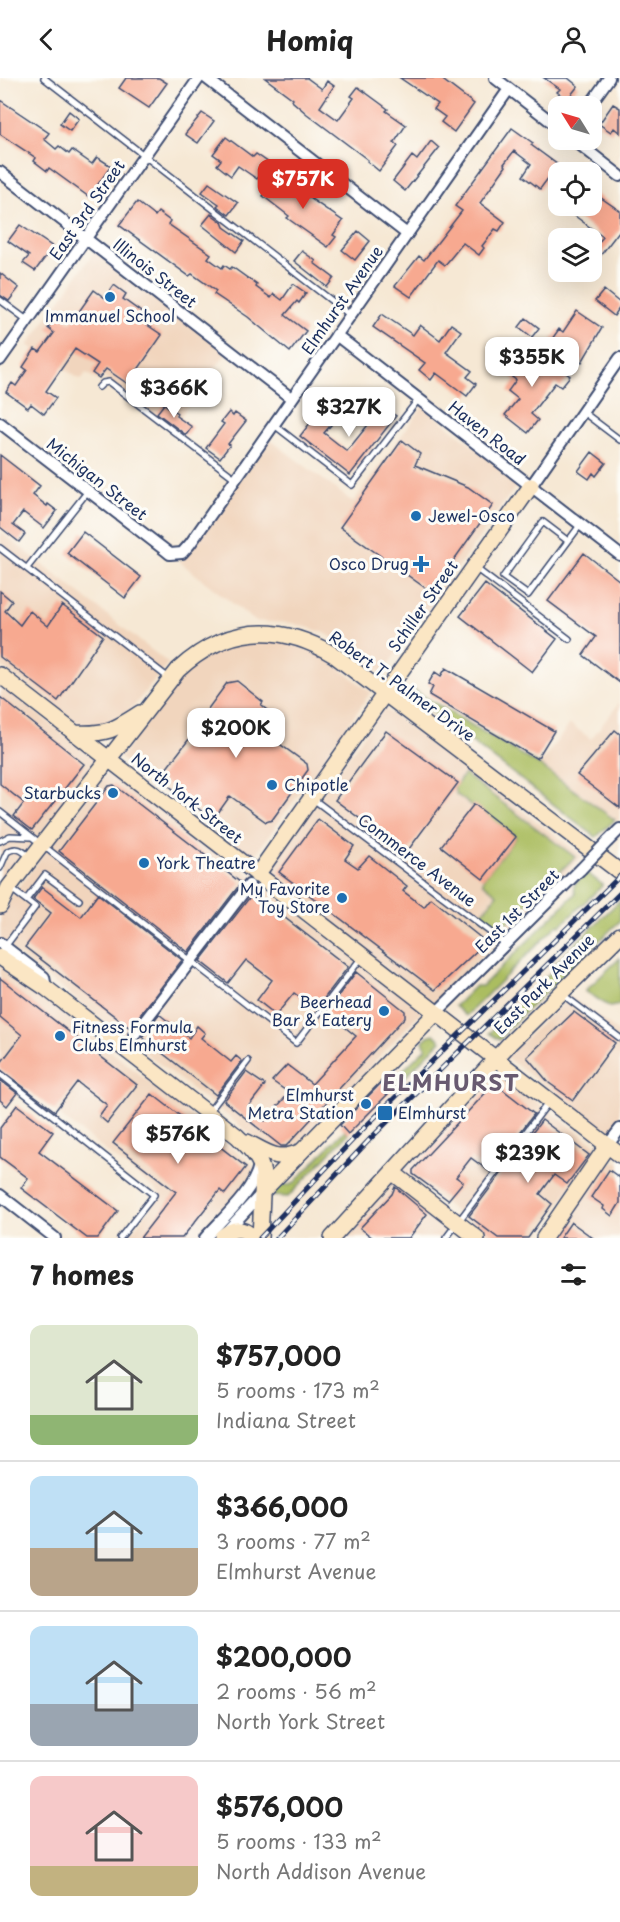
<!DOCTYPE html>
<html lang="en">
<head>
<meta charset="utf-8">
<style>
	:root { --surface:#fff; --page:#f2f2f2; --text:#222; --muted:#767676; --line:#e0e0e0; --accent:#d93025 }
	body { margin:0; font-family:"Playpen Sans",sans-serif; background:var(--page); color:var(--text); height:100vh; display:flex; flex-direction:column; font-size:22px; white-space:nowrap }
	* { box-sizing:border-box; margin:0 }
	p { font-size:20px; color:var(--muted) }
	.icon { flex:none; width:33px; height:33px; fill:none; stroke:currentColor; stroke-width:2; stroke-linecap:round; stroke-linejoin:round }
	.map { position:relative; height:1160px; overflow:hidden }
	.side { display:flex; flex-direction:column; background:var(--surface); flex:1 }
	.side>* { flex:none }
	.needle { width:39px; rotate:307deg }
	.buttons { position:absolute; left:548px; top:18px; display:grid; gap:12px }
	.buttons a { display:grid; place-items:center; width:54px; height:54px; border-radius:12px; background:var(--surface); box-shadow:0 6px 24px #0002; font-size:30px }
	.price { position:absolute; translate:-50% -51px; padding:0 14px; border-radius:12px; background:#fff; color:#222; font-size:20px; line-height:39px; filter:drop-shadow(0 2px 3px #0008) }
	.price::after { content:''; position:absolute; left:50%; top:36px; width:18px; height:14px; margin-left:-9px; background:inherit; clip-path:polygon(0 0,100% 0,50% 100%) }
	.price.selected { background:var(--accent); color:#fff }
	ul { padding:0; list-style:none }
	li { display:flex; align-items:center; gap:18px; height:150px; padding:0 30px }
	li+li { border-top:2px solid var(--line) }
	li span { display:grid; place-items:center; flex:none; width:168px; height:120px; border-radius:12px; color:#555 }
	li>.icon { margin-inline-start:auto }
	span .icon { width:72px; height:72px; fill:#fffc; stroke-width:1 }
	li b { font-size:26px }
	h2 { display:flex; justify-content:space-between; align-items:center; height:72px; padding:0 30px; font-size:26px }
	header { display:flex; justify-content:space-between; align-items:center; height:78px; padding:0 30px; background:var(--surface); font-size:27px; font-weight:700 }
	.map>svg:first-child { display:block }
</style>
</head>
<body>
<header><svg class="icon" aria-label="back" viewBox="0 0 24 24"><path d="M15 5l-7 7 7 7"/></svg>Homiq<svg class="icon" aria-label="person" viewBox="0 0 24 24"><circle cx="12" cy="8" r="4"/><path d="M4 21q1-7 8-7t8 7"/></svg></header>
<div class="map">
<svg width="620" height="1160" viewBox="0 0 620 1160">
	<rect width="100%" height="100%" fill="#fdfcf7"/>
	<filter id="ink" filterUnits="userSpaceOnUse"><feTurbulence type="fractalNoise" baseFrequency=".0167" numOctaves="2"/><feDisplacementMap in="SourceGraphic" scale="12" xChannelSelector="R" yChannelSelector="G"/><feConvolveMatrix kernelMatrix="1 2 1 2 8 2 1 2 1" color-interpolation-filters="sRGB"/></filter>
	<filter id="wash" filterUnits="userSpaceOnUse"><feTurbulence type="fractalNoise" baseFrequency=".008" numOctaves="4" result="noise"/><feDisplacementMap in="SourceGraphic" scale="24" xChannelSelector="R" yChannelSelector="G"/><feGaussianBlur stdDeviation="1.35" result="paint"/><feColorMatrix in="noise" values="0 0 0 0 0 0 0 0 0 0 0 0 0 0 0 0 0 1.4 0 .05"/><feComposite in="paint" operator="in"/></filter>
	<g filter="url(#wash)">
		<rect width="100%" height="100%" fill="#f6e8d4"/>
		<path fill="#f1d5bd" d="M96 171 228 273 172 350 102 298 98 303 86 295 81 302 28 267Z
			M423 328 519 404 382 595 348 569 323 554 292 545 255 543 180 484 269 361 353 424Z
			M0 453 168 585 134 628 112 647 88 649 68 640 0 587Z
			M247 561 283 562 323 578 371 614 253 780 120 680 184 595 212 573Z
			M0 606 98 683 0 807Z
			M620 624V745L539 687 570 646 591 661Z
			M384 630 583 778 432 927 263 795Z
			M111 689 423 932 283 1081 0 863V833Z
			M0 885 252 1086 254 1094 249 1102 198 1160H127L161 1116 0 991Z
			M570 918 620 955V1043L610 1057 506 979Z
			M493 992 599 1069 535 1160H490L398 1090Z
			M614 1083 620 1085V1160H553L604 1088Z
			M392 1101 451 1146 440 1160H338Z"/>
		<path fill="#abbd60" stroke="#63765f" stroke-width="1.5" d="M413 612 539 687 615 742 596 759 413 619Z
			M464 696 575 779 499 852 480 838 497 816 483 805V801L516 759 474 727 472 728 456 716 454 710Z
			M586 794 603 807 560 848 558 846 466 938 455 928 475 908H482L575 816 574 807Z
			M620 822V843L507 951 500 962 489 955 557 888 555 886Z
			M620 880V927L610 929 585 913Z
			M434 956 441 963 395 1009 387 1001 389 999 395 1000 426 970 423 963 428 958Z
			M345 1052 348 1056 288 1119 273 1118 274 1112 280 1107H290L295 1104Z"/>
		<g id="blocks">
			<path fill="#f7a990" d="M126 0H159L167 5 149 30 119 10Z
				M265 0H307L322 11 327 3 334 8 320 29 338 42 354 20 351 18 358 9 388 31 386 33 406 47 394 65 398 68 379 93 367 83 368 82 307 36 292 23 293 21Z
				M400 0H440L474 26 454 54 441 44 445 39 434 31 438 26Z
				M544 0H568L578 8 567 22 557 14 560 11Z
				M0 22 49 55 44 61 56 71 59 68 69 76 72 72 92 86 97 79 111 88 89 119 49 90 47 93 34 83 36 80 0 56Z
				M613 26 620 30V55L614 50 611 54 599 46Z
				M69 33 79 41 70 53 60 46Z
				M202 35 214 43 198 65 185 56Z
				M512 50 533 65 531 67 558 87 540 111 523 98 531 86 514 73 504 86 506 88 480 125 505 144 499 153 495 151 482 168 484 170 479 177 463 165 445 187 438 182 411 219 395 208 419 178 424 182 462 133 455 128Z
				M226 59 253 79 256 76 269 85 257 101 238 88 231 98 217 87 221 82 213 76Z
				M431 63 439 70 405 113 393 103 412 78 417 82Z
				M283 94 297 105 294 109 343 143 333 157 336 159 328 169 287 140 289 138 263 118Z
				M209 105 238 125 229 137 217 128 219 126 202 114Z
				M591 113 620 133V152L597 182 591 177V173L603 159 571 135 573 133 566 128H591Z
				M137 124 155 138 158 134 170 143 168 146 211 176 208 180 222 190 224 187 230 191 232 189 257 207 256 209 271 220 274 216 282 222 293 206 306 215 299 225 297 223 285 237 306 253 290 274 248 239 214 216 216 213 192 196 189 198 119 147Z
				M211 136 222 144 224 149 244 163 236 174 202 147Z
				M20 147 53 169 35 193 23 185 29 178 8 163Z
				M358 153 370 163 355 182 342 172Z
				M302 173 316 183 314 185 334 200 327 209 294 183Z
				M0 195 19 210 9 223 0 217Z
				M114 207 126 216 123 221 141 234 137 240 162 257 128 306 106 291 99 300 92 295 98 286 75 271 46 313 56 320 44 336 31 326 28 330 6 314 12 305 16 308 27 292 23 289 35 271 40 274 54 255 48 250 58 236 71 245 94 212 105 220Z
				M604 212 620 225V229L614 238 595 223Z
				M577 233 602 250 582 284 552 261 559 251 563 254Z
				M382 236 413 257 420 247 440 262 451 246 461 253 446 274 472 293 467 299 476 306 467 318 436 295 431 302 419 292 425 285 373 249Z
				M526 240 539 250 532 259 519 249Z
				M516 272 539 291 547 281 570 298 561 309 555 305 531 336 538 342 528 355 505 337 518 321 508 313 516 302 512 299 519 290 508 282Z
				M373 321 396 338 350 397 300 358 317 336 331 347 324 355 347 373 372 342 362 335Z
				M164 326 177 335 176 338 192 349 186 357 157 335Z
				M229 334 233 338 235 335 246 343 228 366 230 367 220 380 206 370 224 346 221 344Z
				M402 362 420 376 415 387 468 409 493 427 431 514 340 449Z
				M592 374 606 385 596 398 593 395 589 401 578 393Z
				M0 377 40 408 33 417 47 428 48 426 57 433 44 450 23 434 13 447 25 456 19 464 0 449Z
				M83 454 141 499 125 520 67 475Z
				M584 475 620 503V605L583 577 596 559 548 523Z
				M485 506 557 561 532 594 460 538Z
				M0 513 12 523 5 533 20 547 30 533 48 548 62 527 103 558 58 623 0 579Z
				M446 590 554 653 537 681 429 617 433 609 428 606 435 594 441 598Z
				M237 603 263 624 261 627 278 641 266 656 307 686 308 692 272 742 266 744 230 718 213 742 159 700 210 634 207 632 227 605Z
				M0 619 84 686 32 752 14 738 24 725 0 706Z
				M615 652 620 656V730L577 697Z
				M386 653 458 705 406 775 335 722Z
				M114 707 241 805 188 874 59 773 109 708Z
				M474 726 516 759 483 801 441 768Z
				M318 741 354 768 345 781 358 790 369 778 407 808 403 813 424 829 431 820 486 864 435 912 279 794Z
				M42 809 81 839 98 816 182 882 130 950 25 869 51 835 33 821Z
				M253 815 348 889 316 931 294 915 276 937 257 922 272 902 246 882 228 905 200 883Z
				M356 894 405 933V939L291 1063 286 1068H281L224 1023 246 994 265 1007 248 1029 265 1043 289 1015 272 1003 287 987 312 1006 356 958 326 934Z
				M0 900 137 1007 107 1045 99 1038 107 1027 77 1004 55 1033 0 991V986L22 957 0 939Z
				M574 934 615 965 573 1022 549 1005 527 979Z
				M159 936 189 960 197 948 205 955 201 960 231 984 236 978 242 983 216 1017 142 959Z
				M386 1000 395 1009 348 1056 340 1047Z
				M0 1002 17 1015 7 1028 0 1022Z
				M493 1007H497L534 1036 490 1094 471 1080 456 1099 463 1104 448 1122 413 1096V1092Z
				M152 1016 246 1089 225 1116 220 1112 182 1160H140L176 1114 113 1065Z
				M17 1027 53 1054 39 1073 118 1133 98 1160H87L21 1110 28 1100 0 1079V1050Z
				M542 1042 589 1077 567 1106 554 1097 540 1116 552 1126 528 1160H498L469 1138Z
				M609 1092 620 1100V1125L612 1138 603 1131 604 1128 591 1119Z
				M395 1109 427 1136 409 1160H373L360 1150 392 1116Z
				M571 1144 593 1160H560Z"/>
		</g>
	</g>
	<g filter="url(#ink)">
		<use href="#blocks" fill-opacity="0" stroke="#3c4b70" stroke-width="1.5"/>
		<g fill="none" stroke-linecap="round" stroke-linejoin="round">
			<g stroke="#3c4b70" stroke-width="8">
				<path id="lane" d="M44 0 350 237
					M0 222 27 242
					M99 309 103 305 109 304 236 401
					M583 334 620 362
					M273 346 352 407 418 322
					M568 463 543 444 503 499 528 517 581 446
					M0 470 170 601
					M474 489 569 561
					M27 490 88 413
					M313 721 506 866
					M0 734 296 965 362 879
					M0 763 10 758 31 759
					M0 790 7 774C17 767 23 773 31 780
					M10 810 26 822
					M4 870 35 829 26 822 45 797 79 822
					M562 916 620 960
					M0 996 154 1117 120 1160
					M208 1035 248 983
					M446 1160 548 1025"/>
			</g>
			<g stroke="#3c4b70" stroke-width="14">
				<path id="street" d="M206 0 407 156
					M495 0 558 49
					M589 28 609 0
					M574 62 620 98
					M0 94 291 320
					M336 257 620 477
					M0 282 199 0
					M0 345 165 472 170 476 182 475 190 466 509 11
					M531 408 620 280
					M608 763 620 751
					M0 865 44 899 46 910
					M435 936 581 791
					M134 957 249 807
					M607 1068 620 1051
					M0 1117 55 1160
					M225 1155 263 1114
					M205 1160C223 1140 254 1113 259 1087"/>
			</g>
			<g stroke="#3c4b70" stroke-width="18">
				<path id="secondary" d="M0 597 620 1077
					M74 655C106 657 114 652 140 635
					M257 797 531 408
					M0 828 9 809 178 592C227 547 278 544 334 577L620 794
					M0 879 46 910 237 1058C248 1069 261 1080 263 1096L260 1160
					M247 1064C267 1074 277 1084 299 1074
					M392 1094 477 1160
					M263 1113 435 936
					M222 1159C234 1149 243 1149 254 1160
					M332 1160 510 965 620 857
					M544 1160 607 1068"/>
			</g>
			<use href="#lane" stroke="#fff" stroke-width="5"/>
			<use href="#street" stroke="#fff" stroke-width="10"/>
			<use href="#secondary" stroke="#fbe6c4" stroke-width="15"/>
			<g stroke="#1b2f5e" stroke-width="5">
				<path id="rail" d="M260 1160 362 1052 620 798
					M277 1160 371 1060 620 815"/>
			</g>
			<use href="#rail" stroke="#fdfcf7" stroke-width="3" stroke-dasharray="9" stroke-linecap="butt"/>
			<g stroke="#3c4b70" stroke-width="14" stroke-linecap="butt">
				<path id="street-bridge" d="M581 791 608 763"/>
			</g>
			<use href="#street-bridge" stroke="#fff" stroke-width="10"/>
		</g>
	</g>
	<g fill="#1f6fb2" stroke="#fdfcf7" stroke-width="2">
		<circle cx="110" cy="219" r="6"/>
		<circle cx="416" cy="438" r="6"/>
		<path d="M418 477h6v6h6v6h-6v6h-6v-6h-6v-6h6z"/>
		<circle cx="272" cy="707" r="6"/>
		<circle cx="113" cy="715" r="6"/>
		<circle cx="144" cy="785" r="6"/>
		<circle cx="342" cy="820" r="6"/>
		<circle cx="384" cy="933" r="6"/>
		<circle cx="60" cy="958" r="6"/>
		<circle cx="366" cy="1026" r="6"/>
		<rect x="377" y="1027" width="16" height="16" rx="3"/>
	</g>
	<g text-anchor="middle" stroke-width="6" stroke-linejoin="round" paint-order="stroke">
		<g font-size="16" fill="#1b2f5e" stroke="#fdfcf7">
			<text transform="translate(87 132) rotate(-55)" y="6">East 3rd Street</text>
			<text transform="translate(155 195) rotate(38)" y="6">Illinois Street</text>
			<text transform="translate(342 222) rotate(-55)" y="6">Elmhurst Avenue</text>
			<text transform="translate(487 355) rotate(38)" y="6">Haven Road</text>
			<text transform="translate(97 401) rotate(38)" y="6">Michigan Street</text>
			<text transform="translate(423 528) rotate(-55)" y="6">Schiller Street</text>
			<text transform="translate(402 608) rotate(36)" y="6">Robert T. Palmer Drive</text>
			<text transform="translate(187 720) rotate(38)" y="6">North York Street</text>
			<text transform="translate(417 782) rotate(37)" y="6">Commerce Avenue</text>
			<text transform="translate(517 833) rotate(-45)" y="6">East 1st Street</text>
			<text transform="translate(544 906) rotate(-45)" y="6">East Park Avenue</text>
		</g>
		<g font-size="16" fill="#1b2f5e" stroke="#fdfcf7" text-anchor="start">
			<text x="110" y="244" text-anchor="middle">Immanuel School</text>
			<text x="428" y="444">Jewel-Osco</text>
			<text x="409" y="492" text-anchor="end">Osco Drug</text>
			<text x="284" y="713">Chipotle</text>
			<text x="101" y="721" text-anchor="end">Starbucks</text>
			<text x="156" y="791">York Theatre</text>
			<text x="330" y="817" text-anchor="end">My Favorite<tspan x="330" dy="18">Toy Store</tspan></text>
			<text x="372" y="930" text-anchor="end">Beerhead<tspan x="372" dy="18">Bar &amp; Eatery</tspan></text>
			<text x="72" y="955">Fitness Formula<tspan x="72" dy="18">Clubs Elmhurst</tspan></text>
			<text x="354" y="1023" text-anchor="end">Elmhurst<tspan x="354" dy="18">Metra Station</tspan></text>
			<text x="398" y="1041">Elmhurst</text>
		</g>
		<g font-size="22" font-weight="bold" letter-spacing="1.5" fill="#685a70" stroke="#fdfcf7">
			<text x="451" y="1013">ELMHURST</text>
		</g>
	</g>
</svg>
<div class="buttons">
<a><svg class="needle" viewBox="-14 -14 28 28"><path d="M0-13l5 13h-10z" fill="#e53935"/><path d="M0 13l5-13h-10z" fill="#767676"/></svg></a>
<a><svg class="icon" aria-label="locate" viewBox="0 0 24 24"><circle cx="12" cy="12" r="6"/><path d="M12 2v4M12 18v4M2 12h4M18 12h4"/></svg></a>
<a><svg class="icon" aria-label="layers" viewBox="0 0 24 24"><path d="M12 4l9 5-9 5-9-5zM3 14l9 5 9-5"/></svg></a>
</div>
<b class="price selected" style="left:303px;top:132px">$757K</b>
<b class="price" style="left:532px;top:310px">$355K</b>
<b class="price" style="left:174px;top:341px">$366K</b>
<b class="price" style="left:349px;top:360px">$327K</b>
<b class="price" style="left:236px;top:681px">$200K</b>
<b class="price" style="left:178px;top:1087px">$576K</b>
<b class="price" style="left:528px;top:1106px">$239K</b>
</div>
<section class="side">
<h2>7 homes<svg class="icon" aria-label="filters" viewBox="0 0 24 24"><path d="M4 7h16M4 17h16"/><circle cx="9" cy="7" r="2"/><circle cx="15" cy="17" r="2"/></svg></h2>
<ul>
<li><span style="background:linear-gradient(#dfe7d0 75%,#8fb573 0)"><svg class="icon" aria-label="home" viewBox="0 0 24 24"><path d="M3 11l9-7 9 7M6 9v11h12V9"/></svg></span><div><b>$757,000</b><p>5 rooms · 173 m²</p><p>Indiana Street</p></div></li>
<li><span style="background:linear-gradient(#bfe0f5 60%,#b9a48a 0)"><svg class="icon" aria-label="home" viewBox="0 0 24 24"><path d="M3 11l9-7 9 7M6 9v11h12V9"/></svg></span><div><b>$366,000</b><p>3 rooms · 77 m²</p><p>Elmhurst Avenue</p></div></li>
<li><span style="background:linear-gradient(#bfe0f5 65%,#9aa5b1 0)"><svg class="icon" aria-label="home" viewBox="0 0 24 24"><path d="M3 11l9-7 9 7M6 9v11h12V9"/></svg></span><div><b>$200,000</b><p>2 rooms · 56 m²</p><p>North York Street</p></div></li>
<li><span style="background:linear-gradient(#f6c9c9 75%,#c2b280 0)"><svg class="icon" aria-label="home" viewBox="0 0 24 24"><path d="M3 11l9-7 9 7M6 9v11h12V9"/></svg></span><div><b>$576,000</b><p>5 rooms · 133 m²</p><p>North Addison Avenue</p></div></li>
</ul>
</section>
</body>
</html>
